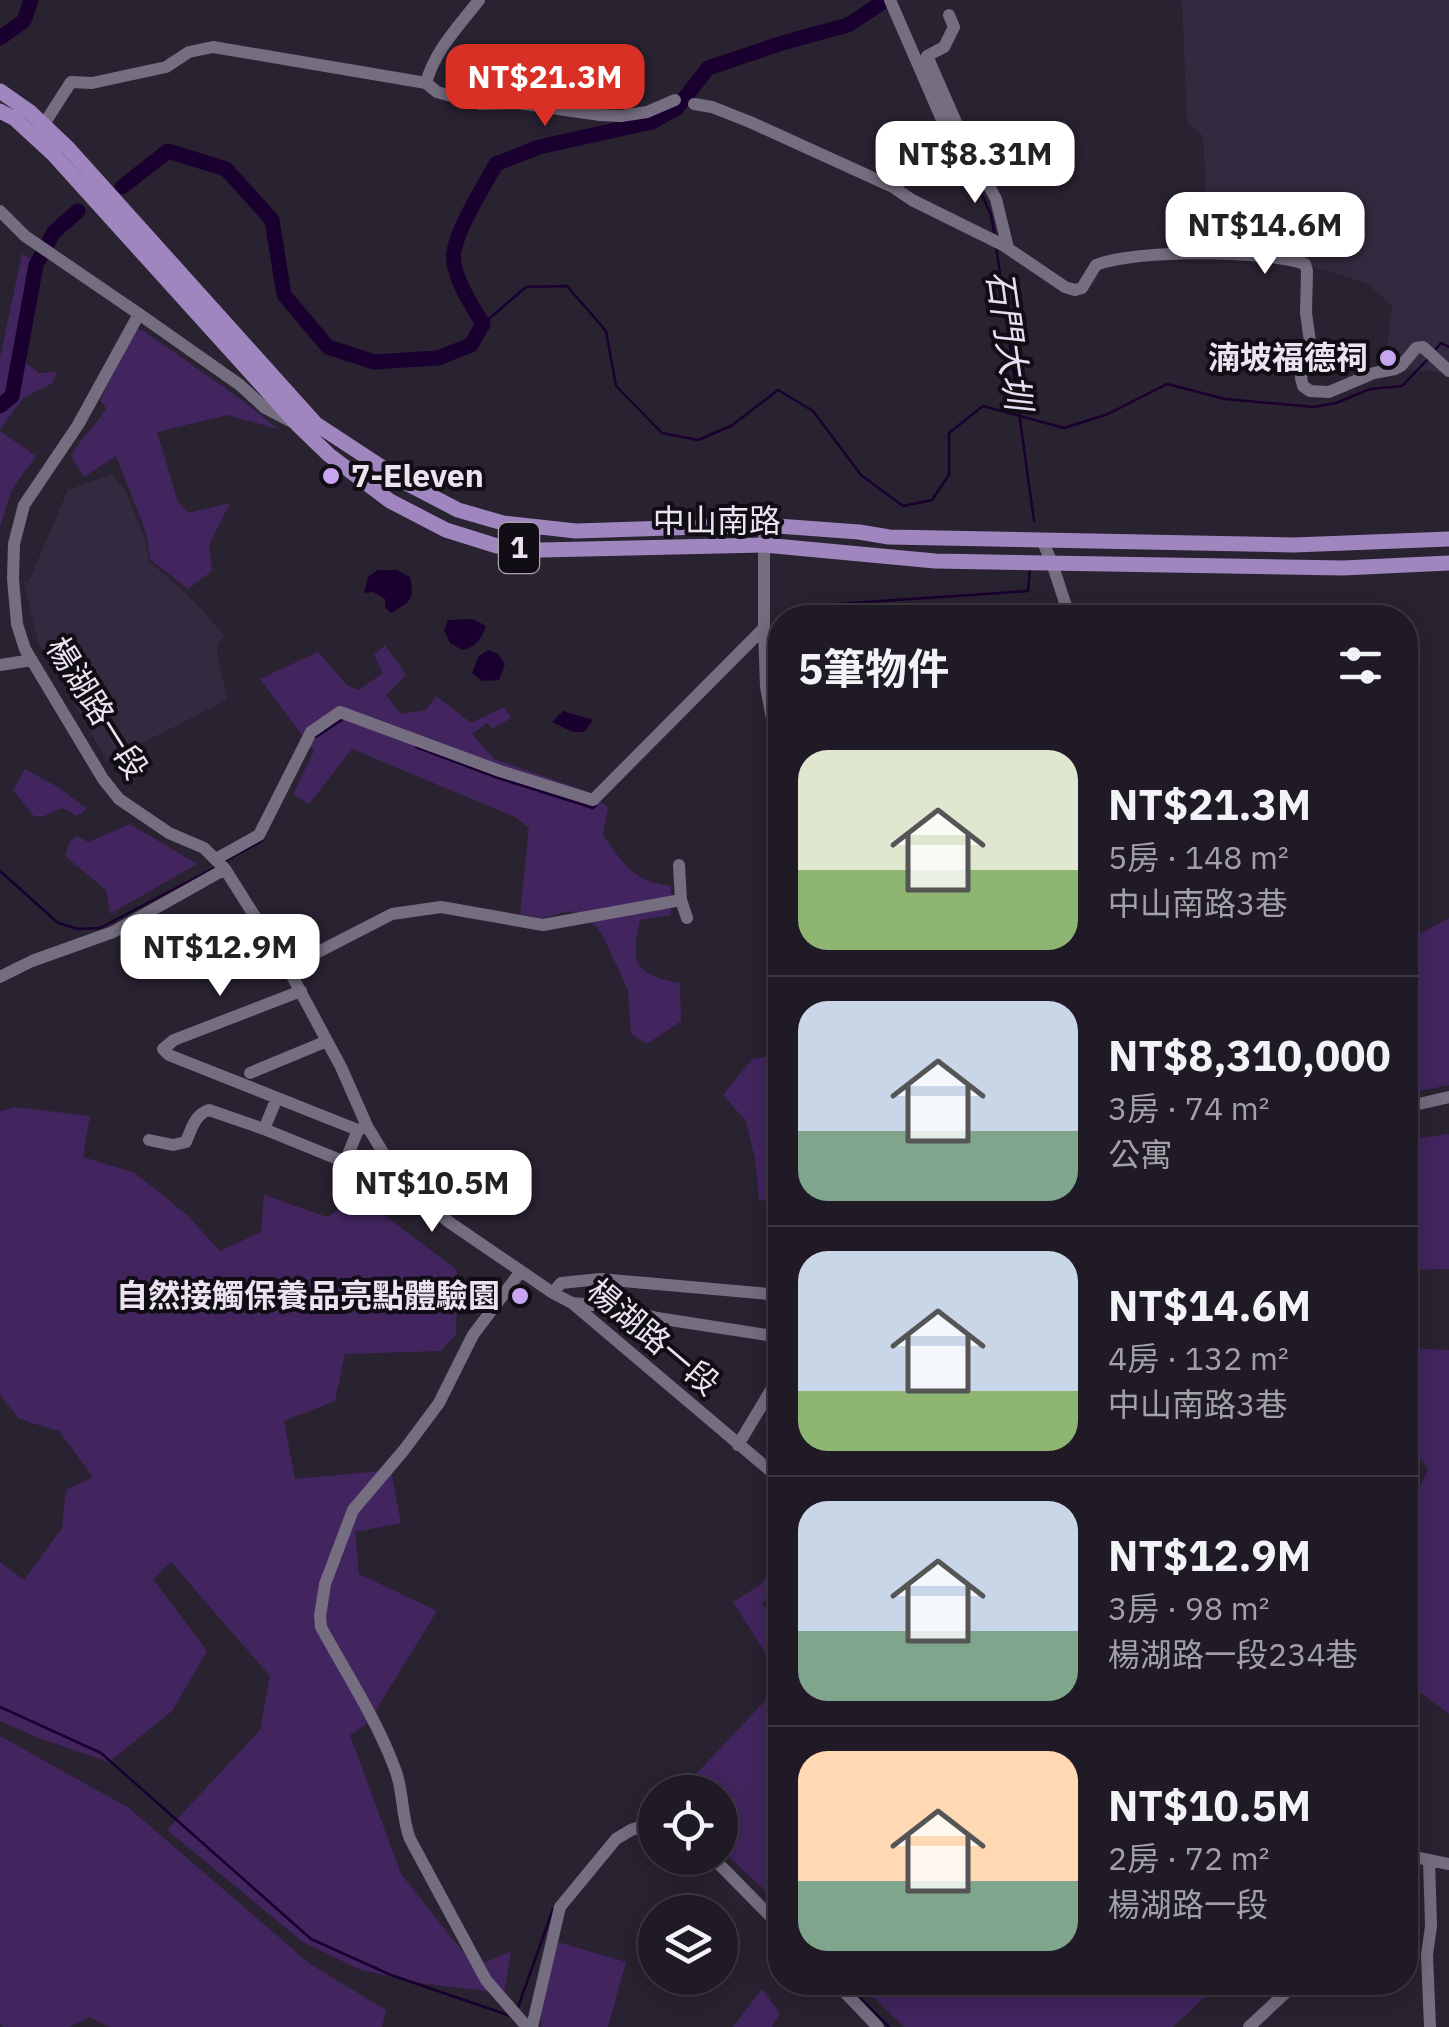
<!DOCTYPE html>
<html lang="zh-TW">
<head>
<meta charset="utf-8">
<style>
	:root { --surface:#1f1a25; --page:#2c2732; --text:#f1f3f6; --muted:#a1a1a7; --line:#3c3842; --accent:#d93025 }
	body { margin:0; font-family:"IBM Plex Sans","Noto Sans TC",sans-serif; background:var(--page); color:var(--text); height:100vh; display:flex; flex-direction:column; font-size:38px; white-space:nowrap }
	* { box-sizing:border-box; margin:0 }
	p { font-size:32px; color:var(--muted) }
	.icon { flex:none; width:55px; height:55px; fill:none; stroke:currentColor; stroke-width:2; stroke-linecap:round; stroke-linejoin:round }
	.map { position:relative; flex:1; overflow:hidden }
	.details { position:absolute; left:768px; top:605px; width:650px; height:1390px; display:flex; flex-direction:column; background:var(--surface); border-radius:40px; box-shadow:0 5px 25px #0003,0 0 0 2px var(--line) }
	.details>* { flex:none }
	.controls { position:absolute; left:638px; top:1775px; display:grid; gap:20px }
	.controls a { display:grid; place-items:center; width:100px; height:100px; border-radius:50%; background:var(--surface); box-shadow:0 5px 25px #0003,0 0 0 2px var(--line); font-size:50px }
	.price { position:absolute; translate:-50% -85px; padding:0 22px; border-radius:20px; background:#fff; color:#222; font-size:32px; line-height:65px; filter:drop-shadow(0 2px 5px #0008) }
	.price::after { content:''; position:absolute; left:50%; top:60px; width:30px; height:22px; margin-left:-15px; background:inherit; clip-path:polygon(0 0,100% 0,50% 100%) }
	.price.selected { background:var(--accent); color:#fff }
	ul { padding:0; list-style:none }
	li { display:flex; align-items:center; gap:30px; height:250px; padding:0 30px }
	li+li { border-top:2px solid var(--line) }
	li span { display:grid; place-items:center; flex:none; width:280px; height:200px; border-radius:30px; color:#555 }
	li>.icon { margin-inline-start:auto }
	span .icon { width:120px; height:120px; fill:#fffc; stroke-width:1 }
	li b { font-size:42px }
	h2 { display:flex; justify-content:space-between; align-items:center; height:120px; padding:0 30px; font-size:42px }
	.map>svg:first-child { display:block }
</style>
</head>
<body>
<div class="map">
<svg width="1449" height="2027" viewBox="0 0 1449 2027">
	<rect width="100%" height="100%" fill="#292231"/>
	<path fill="#342a3f" d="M1182 0H1449V373L1395 368 1386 356 1392 306 1367 283 1307 265 1300 255 1209 250 1203 136 1187 122Z
		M112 474 126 492 145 539 149 561 188 595 225 635 218 644 217 651 227 700 107 761 38 642 24 583 29 581 68 490Z"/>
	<path fill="#42255e" d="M22 254 31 259 14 354 39 373 57 372 53 383 23 398 0 429V358Z
		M137 329 144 331 242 400 278 429 227 415 157 432 178 502 189 513 230 503 209 545 212 571 188 589 150 559 147 535 116 456 84 477 71 456C80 437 97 426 106 408L100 400 133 334Z
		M0 431 36 456 12 489 0 527Z
		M385 645 406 675 386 695 401 714 426 710 436 696 471 723 504 707 511 718 493 729 487 723 472 734 494 759 586 791 608 807 603 835C624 864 633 882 671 886V915L640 920C630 965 635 975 680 983L681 1021 647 1044 631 1034 628 990 603 936 597 927 571 911 541 918 520 914 529 828 515 817 352 749 309 804 293 794 314 751 260 679 318 652 347 685 359 690 383 673 374 655Z
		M25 769 58 787 87 809 77 816 62 808 42 817 34 816 13 790Z
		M130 824 197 864 110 914 106 890 65 856 69 842 77 836 88 842Z
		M1449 918V1085L1405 1094V942Z
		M780 1055V1202L759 1200 755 1159 746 1121 723 1095 752 1059Z
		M15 1107 90 1116 83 1157 135 1173 187 1215 220 1251 261 1232 264 1195 327 1217 359 1196 457 1270 456 1334 441 1351 345 1354 335 1401 284 1421 295 1479 391 1470 401 1523 355 1532 359 1574 437 1611 368 1723 350 1735 401 1874 475 1967 511 1951 504 1993 426 1984 361 1970 303 1942 167 1830 260 1730 270 1676 171 1562 153 1579 207 1651 172 1711 109 1762 39 1738 0 1721V1562L24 1580 62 1528 66 1490 93 1477 59 1431 19 1419 0 1395V1111Z
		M1449 1134V1269L1405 1270V1140Z
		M1405 1348 1449 1350V1714L1405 1681V1521L1428 1469 1405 1438Z
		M780 1560V1581L761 1605 780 1613V1676L733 1602 760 1585Z
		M780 1685V1905L720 1848V1792H679Z
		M0 1736 129 1808 310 1964 386 2010 382 2027H109L90 2017 69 2027H3L0 2024Z
		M558 1942 626 1962 608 2027H541V1997Z
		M859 1983H1220L1173 2027H904Z
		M762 1989 780 2013 772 2027H733Z"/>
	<path fill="#19002e" d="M378 570H397L410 577C415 600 410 602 391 613L385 607V599L373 592 364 593 368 577Z
		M473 619 486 626C481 640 476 647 462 650L450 643 444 630 448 620Z
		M488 650 498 654 505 664 499 680 482 681 472 673 479 656Z
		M563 711 593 720 584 732H573L552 722Z"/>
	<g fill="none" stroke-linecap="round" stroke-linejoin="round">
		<path stroke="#19002e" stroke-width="2.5" d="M959 143 991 215 994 232
			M996 245 1034 521
			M483 324 526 287 567 286 606 331 616 386 662 433 698 440 731 426 778 390 813 411 861 475 903 506 932 500 949 475V433L983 406 1064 428 1108 414 1167 384 1225 399 1314 407 1336 403 1370 389 1402 386 1427 360
			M1435 350 1441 343 1449 347
			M782 618 792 607 1028 591 1030 568
			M771 629 780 619
			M316 737 343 719
			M416 747 498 778 593 808 596 805
			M225 861 262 841
			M0 871 58 923 78 929 100 928 214 868
			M0 1707 101 1753 311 1939 391 1975 511 2016
			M844 1982 889 2027
			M517 2010 553 1909"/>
		<path stroke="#19002e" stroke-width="15" d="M0 38 24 21 31 0
			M122 187 168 151 226 169 272 220 284 295 328 347 374 362 438 358 471 345 483 324C472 306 450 273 454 251 459 225 483 188 496 164L539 147 652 122 677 108 708 68 782 43 848 25 886 0
			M0 406 12 396 36 265 54 232 78 211"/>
		<path stroke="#756d80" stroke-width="12" d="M890 0 953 145 893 187
			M949 15 954 27 944 47 927 56 962 136
			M426 83C435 50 459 26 479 0
			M694 104 712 107 750 122 893 187 912 200 1003 245 1065 287 1075 290 1082 288 1096 265C1137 249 1263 250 1305 264L1307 271 1306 313 1310 342 1301 378 1303 386 1310 391 1329 392 1374 373 1395 369 1401 366 1416 348 1423 347 1449 371
			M44 124 71 82 92 83 166 67 189 52 213 47 426 83 437 92 480 104 517 103 600 115 621 116 647 112 675 100
			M954 139 962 136 996 199 1008 248
			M0 211 25 236 139 314 78 425 24 505 14 544 13 579 17 624 25 649 103 779 119 799 169 833 204 848 225 869 291 974 341 1067 367 1126 396 1174 410 1190 449 1222 553 1293 572 1303 780 1479
			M139 314 240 385 265 408 292 422
			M1042 540 1052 563 1070 618
			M764 628 766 687 780 761
			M0 665 32 660
			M216 859 259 835 311 732 340 712 500 771 593 800 764 628V525
			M679 865 681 900 687 918
			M287 968 392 914 441 907 543 925 681 900
			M0 977 32 961 113 932 225 869
			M301 991 174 1040 163 1049 169 1055 358 1130
			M250 1073 327 1041
			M1405 1107 1449 1097
			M264 1129 277 1098
			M149 1140 173 1145 186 1142C191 1130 195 1114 209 1110L264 1129 345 1162 358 1130 365 1127
			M521 1271 473 1335 439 1403 404 1450 353 1510 325 1584 320 1616 321 1627C346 1673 377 1720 395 1769 404 1792 401 1816 410 1839L486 1980 527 2027
			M553 1293 561 1283 600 1279 780 1295
			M572 1303 618 1307 657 1318 780 1337
			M738 1445 780 1375
			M1405 1855 1449 1864
			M713 1858 780 1926
			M1429 1860 1431 1926 1427 1955 1430 2027
			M835 1982 878 2027
			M532 2027 560 1907 616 1839 631 1830 648 1824H655
			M1249 2027 1297 1982"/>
		<path stroke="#a086be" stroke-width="15" d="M0 91 30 112 68 148 316 424 406 483 458 510 503 523 576 531 764 525 859 532 889 537 1294 545 1449 539
			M0 111 15 119 53 154 297 424 329 455 390 501 446 530 497 546 542 550 764 545 935 561 1343 568 1449 563"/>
	</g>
	<g fill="#c8a6ef" stroke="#100d14" stroke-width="4">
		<circle cx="1388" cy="358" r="10"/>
		<circle cx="331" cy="476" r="10"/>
		<circle cx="520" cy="1296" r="10"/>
	</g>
	<g text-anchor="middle" stroke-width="8" stroke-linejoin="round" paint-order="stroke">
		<rect fill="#100d14" stroke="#a8a4ad" stroke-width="2.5" x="499" y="523" width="40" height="50" rx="8"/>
		<g font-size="30" font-weight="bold" fill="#e9e4ef">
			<text x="519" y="558">1</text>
		</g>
		<g font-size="32" font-weight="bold" fill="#e9e4ef" stroke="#100d14" text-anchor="end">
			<text x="1368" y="369">湳坡福德祠</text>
			<text x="351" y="487" text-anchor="start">7-Eleven</text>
			<text x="500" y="1307">自然接觸保養品亮點體驗園</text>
		</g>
		<g font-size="32" fill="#e9e4ef" stroke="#100d14">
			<text x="717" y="532">中山南路</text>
			<text transform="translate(97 708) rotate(58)" y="11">楊湖路一段</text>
			<text transform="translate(653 1337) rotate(40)" y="11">楊湖路一段</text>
		</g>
		<g font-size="35" font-style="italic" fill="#e7def3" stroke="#100d14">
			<text transform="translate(1009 340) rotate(82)" y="12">石門大圳</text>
		</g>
	</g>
</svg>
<div class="controls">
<a><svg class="icon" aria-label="locate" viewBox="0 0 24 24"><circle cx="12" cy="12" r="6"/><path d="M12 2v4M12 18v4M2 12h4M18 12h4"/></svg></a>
<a><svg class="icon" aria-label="layers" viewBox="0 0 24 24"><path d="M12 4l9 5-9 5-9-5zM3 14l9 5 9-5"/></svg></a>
</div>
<b class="price selected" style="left:545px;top:129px">NT$21.3M</b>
<b class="price" style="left:975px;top:206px">NT$8.31M</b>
<b class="price" style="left:1265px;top:277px">NT$14.6M</b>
<b class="price" style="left:220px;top:999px">NT$12.9M</b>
<b class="price" style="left:432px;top:1235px">NT$10.5M</b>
<section class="details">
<h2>5筆物件<svg class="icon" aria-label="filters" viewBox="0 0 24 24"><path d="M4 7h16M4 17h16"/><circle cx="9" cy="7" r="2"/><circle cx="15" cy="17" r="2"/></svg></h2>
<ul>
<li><span style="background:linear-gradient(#dfe7d0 60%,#8fb573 0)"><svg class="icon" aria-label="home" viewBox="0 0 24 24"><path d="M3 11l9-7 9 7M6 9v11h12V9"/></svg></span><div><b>NT$21.3M</b><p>5房 · 148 m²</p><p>中山南路3巷</p></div></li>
<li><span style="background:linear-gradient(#c9d6e8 65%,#7fa58c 0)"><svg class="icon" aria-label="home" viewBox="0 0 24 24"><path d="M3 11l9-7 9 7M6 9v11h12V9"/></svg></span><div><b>NT$8,310,000</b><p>3房 · 74 m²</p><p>公寓</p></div></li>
<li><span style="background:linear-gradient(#c9d6e8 70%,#8fb573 0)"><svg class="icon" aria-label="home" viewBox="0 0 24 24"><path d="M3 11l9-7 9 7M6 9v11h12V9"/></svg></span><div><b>NT$14.6M</b><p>4房 · 132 m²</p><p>中山南路3巷</p></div></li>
<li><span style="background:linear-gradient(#c9d6e8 65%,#7fa58c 0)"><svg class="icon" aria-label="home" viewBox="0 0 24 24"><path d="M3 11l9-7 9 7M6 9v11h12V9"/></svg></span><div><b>NT$12.9M</b><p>3房 · 98 m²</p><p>楊湖路一段234巷</p></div></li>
<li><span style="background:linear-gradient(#ffd9b3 65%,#7fa58c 0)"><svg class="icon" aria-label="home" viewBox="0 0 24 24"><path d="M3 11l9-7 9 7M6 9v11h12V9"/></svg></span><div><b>NT$10.5M</b><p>2房 · 72 m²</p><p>楊湖路一段</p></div></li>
</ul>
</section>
</div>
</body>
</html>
